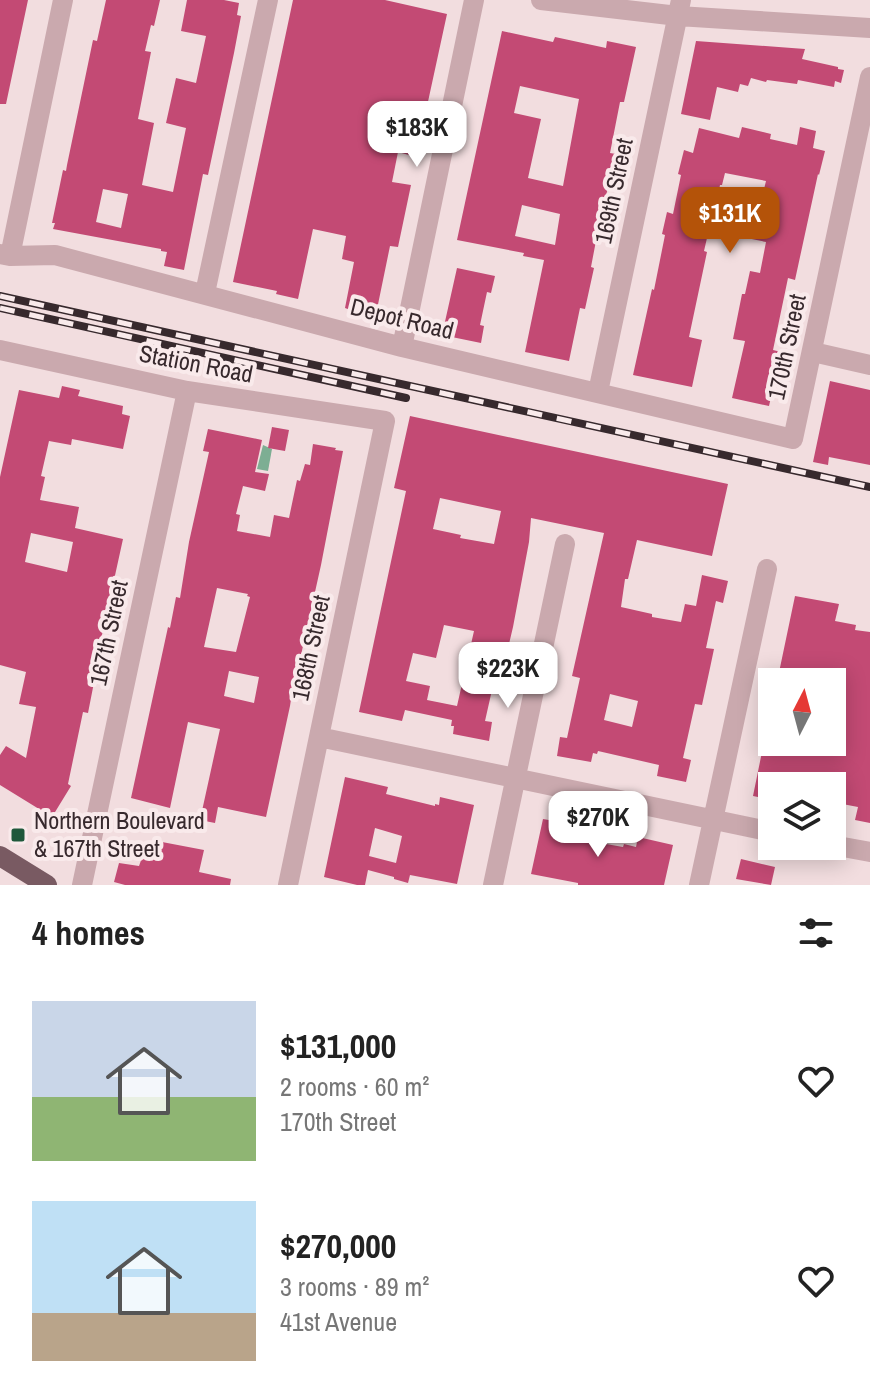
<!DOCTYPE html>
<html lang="en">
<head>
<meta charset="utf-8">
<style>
	:root { --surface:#fff; --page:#f2f2f2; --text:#222; --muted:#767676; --accent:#b45309 }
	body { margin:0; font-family:"Archivo Narrow",sans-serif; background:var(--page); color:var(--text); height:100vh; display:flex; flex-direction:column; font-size:30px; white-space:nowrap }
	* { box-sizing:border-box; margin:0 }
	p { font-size:26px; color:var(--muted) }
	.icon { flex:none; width:44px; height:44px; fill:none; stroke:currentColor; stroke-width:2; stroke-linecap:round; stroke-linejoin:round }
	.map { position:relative; height:885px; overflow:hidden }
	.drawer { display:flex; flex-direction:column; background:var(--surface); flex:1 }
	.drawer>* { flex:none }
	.needle { width:52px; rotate:6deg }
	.controls { position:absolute; left:758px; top:668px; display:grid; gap:16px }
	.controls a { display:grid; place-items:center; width:88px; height:88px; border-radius:0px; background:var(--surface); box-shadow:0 4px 20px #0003; font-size:40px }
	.price { position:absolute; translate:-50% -68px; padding:0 18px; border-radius:16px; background:#fff; color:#222; font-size:26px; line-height:52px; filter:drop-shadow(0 2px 4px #0008) }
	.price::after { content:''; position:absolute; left:50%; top:48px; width:24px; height:18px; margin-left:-12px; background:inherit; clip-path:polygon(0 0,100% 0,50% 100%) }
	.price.current { background:var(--accent); color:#fff }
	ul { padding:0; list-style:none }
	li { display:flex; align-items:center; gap:24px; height:200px; padding:0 32px }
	li span { display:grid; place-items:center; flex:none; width:224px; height:160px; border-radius:0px; color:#555 }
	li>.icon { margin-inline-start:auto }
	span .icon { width:96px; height:96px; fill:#fffc; stroke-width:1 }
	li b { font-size:34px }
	h2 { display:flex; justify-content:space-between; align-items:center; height:96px; padding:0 32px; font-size:34px }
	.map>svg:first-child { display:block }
</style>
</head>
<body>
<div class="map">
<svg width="870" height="885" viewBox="0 0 870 885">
	<rect width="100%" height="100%" fill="#f2dddf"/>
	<path fill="#7dae93" d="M263 445 272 449 268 471 257 469Z"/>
	<path fill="#c34a74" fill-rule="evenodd" d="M0 0H28L6 104H0Z
		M106 0H160L154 26 151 25 145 51 151 52 138 119 154 123 142 185 173 192 186 128 166 123 176 78 196 83 206 36 181 31 187 0H224L239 3 237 15 241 16 234 53 208 175 203 174 184 270 164 266 167 252 161 251V249L53 229 55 223H52L63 170 66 171 67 165 93 40 97 41ZM103 189 128 194 121 228 96 222Z
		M293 0H385L447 14 416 157 398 152 392 182 411 185 398 247 390 246 375 319 345 308 354 262 342 259 346 236 313 229 298 299 276 294 277 291 233 282Z
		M502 31 553 42 555 37 606 48 607 41 636 47 624 102H620L610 153 616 154 599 225 591 267 594 268 585 309 580 308 569 361 525 352 544 260 523 256 524 253 457 240ZM520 86 579 99 563 186 528 178 541 119 514 113ZM522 205 560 214 555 245 515 236Z
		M696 41 805 49 802 59 838 67V69L844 70 841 83 835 81 834 87 798 80 797 84 767 80 766 82 751 78 748 86 740 84 738 92 717 87 710 120 681 114Z
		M742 127 771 134 770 139 797 145 800 127 816 131 813 148 825 151 819 175 818 174 795 280 788 278 773 350 781 352 769 406 732 398 745 341 733 339 742 294H745L750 271 760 273 766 242 737 236 740 222 755 226 766 181 725 173 722 185H720L712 225H710L704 251 707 252 689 337 702 340 692 387 633 375 652 289 654 290 665 235 662 234 667 212 673 214 681 175 678 174 684 150 693 153 699 128 739 138Z
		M457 268 495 276 491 293 487 292 480 325 484 326 481 343 442 335Z
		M830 381 870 390V465L829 457 828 465 813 462Z
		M62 386 80 390 78 396 123 406 122 414 130 416 123 449 72 439 71 445 49 441 41 476 45 477 40 500 79 507 75 528 123 539 96 662H98L88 713 83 712 68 784 71 786 52 817 0 785V755L6 746 26 758 36 707 19 704 26 672 0 665V477L19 390 59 398ZM31 533 73 542 67 572 25 562Z
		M410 416 728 484 712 556 637 540 628 579H625L621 607 652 614V617L681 622 685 604 696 606 702 575 728 581 723 603 716 601 706 648 714 649 710 668 702 705 695 704 683 758 691 760 686 782 657 776 659 765 598 751 597 754 593 753 591 762 557 756 560 737 567 738 580 678 572 676 604 533 531 518 529 542 513 627 505 661 499 659 485 721 492 722 489 741 453 734 454 726H451L452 720 405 710 402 721 359 712 406 491 394 488ZM440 498 501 511 494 544 460 538 461 535 433 529ZM444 625 474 631 457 706 427 700 430 686 406 681 413 653 436 658ZM610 694 638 701 632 727 604 720Z
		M272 427 289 430 285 451 268 448Z
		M208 429 262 440 255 472 269 474 265 491 243 486 236 514 240 515 237 531 270 537 274 515 289 518 297 480 300 481 305 464 310 465 313 444 336 448 335 450 343 451 321 565 297 673H295L290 706 266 817 218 807 215 823 200 820 220 729 188 722 170 808 131 798 168 627 170 628 176 597 180 598 189 542 209 452 203 451ZM217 588 248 594 247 596 250 597 236 652 204 647ZM229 671 259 677 254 703 224 696Z
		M795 596 839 604 835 621 856 625 855 630 870 632V823L855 820 858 807 832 802V786H772V800L753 796 764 742H833L839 715 832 713V682H777Z
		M345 777 388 787 386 794 435 806V804L439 805 440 797 474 805 457 884 410 875 408 883 394 879V877L368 870 365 885H357L324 877ZM375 828 402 836 396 863 369 856Z
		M543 819 577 825V827L582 828 580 838 606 844 623 847 624 844 636 847 638 837 673 845 664 885H578V883L531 874Z
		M162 842 204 850 199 872 231 879 230 885H125L114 882 119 863 139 866 144 852 160 856Z
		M741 859 775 867 771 885 736 879Z"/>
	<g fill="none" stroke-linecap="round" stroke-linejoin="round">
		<path stroke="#caa9ae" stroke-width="20" d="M541 0 678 16 870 28
			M0 254 10 256 55 255 402 347 793 439 870 77
			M10 256 63 0
			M205 293 268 0
			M402 347 474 0
			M0 350 187 391 385 421 288 885
			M813 352 870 365
			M598 392 681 0
			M319 737 772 832
			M832 845 870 852
			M82 885 187 391
			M493 885 565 544
			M699 885 767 569"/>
		<path stroke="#795a62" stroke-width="20" d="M0 856 47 885"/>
		<g stroke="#37292d" stroke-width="8">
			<path id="rail" d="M0 296 870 487
				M0 308 406 398"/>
		</g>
		<use href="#rail" stroke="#f9eaeb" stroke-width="5" stroke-dasharray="15" stroke-linecap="butt"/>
	</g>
	<rect fill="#1f583b" stroke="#f9eaeb" stroke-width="3" x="10" y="827" width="16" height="16" rx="4"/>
	<g text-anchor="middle" stroke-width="8" stroke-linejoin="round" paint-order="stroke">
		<g font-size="24" fill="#37292d" stroke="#f9eaeb">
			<text transform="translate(614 191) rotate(-78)" y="8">169th Street</text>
			<text transform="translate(402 319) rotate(14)" y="8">Depot Road</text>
			<text transform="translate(787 347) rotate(-78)" y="8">170th Street</text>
			<text transform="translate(196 364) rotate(11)" y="8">Station Road</text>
			<text transform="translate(109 633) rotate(-78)" y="8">167th Street</text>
			<text transform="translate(311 648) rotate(-78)" y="8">168th Street</text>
		</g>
		<g font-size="24" fill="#37292d" stroke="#f9eaeb" text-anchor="start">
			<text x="34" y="829">Northern Boulevard<tspan x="34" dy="28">&amp; 167th Street</tspan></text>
		</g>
	</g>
</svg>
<div class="controls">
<a><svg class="needle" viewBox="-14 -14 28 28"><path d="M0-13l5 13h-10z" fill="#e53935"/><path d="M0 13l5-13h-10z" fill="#767676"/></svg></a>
<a><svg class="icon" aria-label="layers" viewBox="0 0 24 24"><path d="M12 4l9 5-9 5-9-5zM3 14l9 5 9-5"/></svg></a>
</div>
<b class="price" style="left:417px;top:169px">$183K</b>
<b class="price current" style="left:730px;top:255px">$131K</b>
<b class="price" style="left:508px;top:710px">$223K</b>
<b class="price" style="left:598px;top:859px">$270K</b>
</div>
<section class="drawer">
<h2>4 homes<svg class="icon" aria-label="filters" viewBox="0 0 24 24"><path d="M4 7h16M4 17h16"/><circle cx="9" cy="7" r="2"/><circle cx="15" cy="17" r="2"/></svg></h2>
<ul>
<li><span style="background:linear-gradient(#c9d6e8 60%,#8fb573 0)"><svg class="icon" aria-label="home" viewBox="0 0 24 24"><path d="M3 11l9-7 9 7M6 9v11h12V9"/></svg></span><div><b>$131,000</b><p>2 rooms · 60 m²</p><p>170th Street</p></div><svg class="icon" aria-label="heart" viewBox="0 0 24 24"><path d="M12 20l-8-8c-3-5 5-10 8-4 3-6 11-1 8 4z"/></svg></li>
<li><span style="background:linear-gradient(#bfe0f5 70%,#b9a48a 0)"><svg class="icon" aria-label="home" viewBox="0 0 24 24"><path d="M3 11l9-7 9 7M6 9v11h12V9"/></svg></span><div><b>$270,000</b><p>3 rooms · 89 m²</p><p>41st Avenue</p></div><svg class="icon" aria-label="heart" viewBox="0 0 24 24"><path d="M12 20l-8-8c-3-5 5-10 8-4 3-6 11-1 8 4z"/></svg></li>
</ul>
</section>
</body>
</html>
